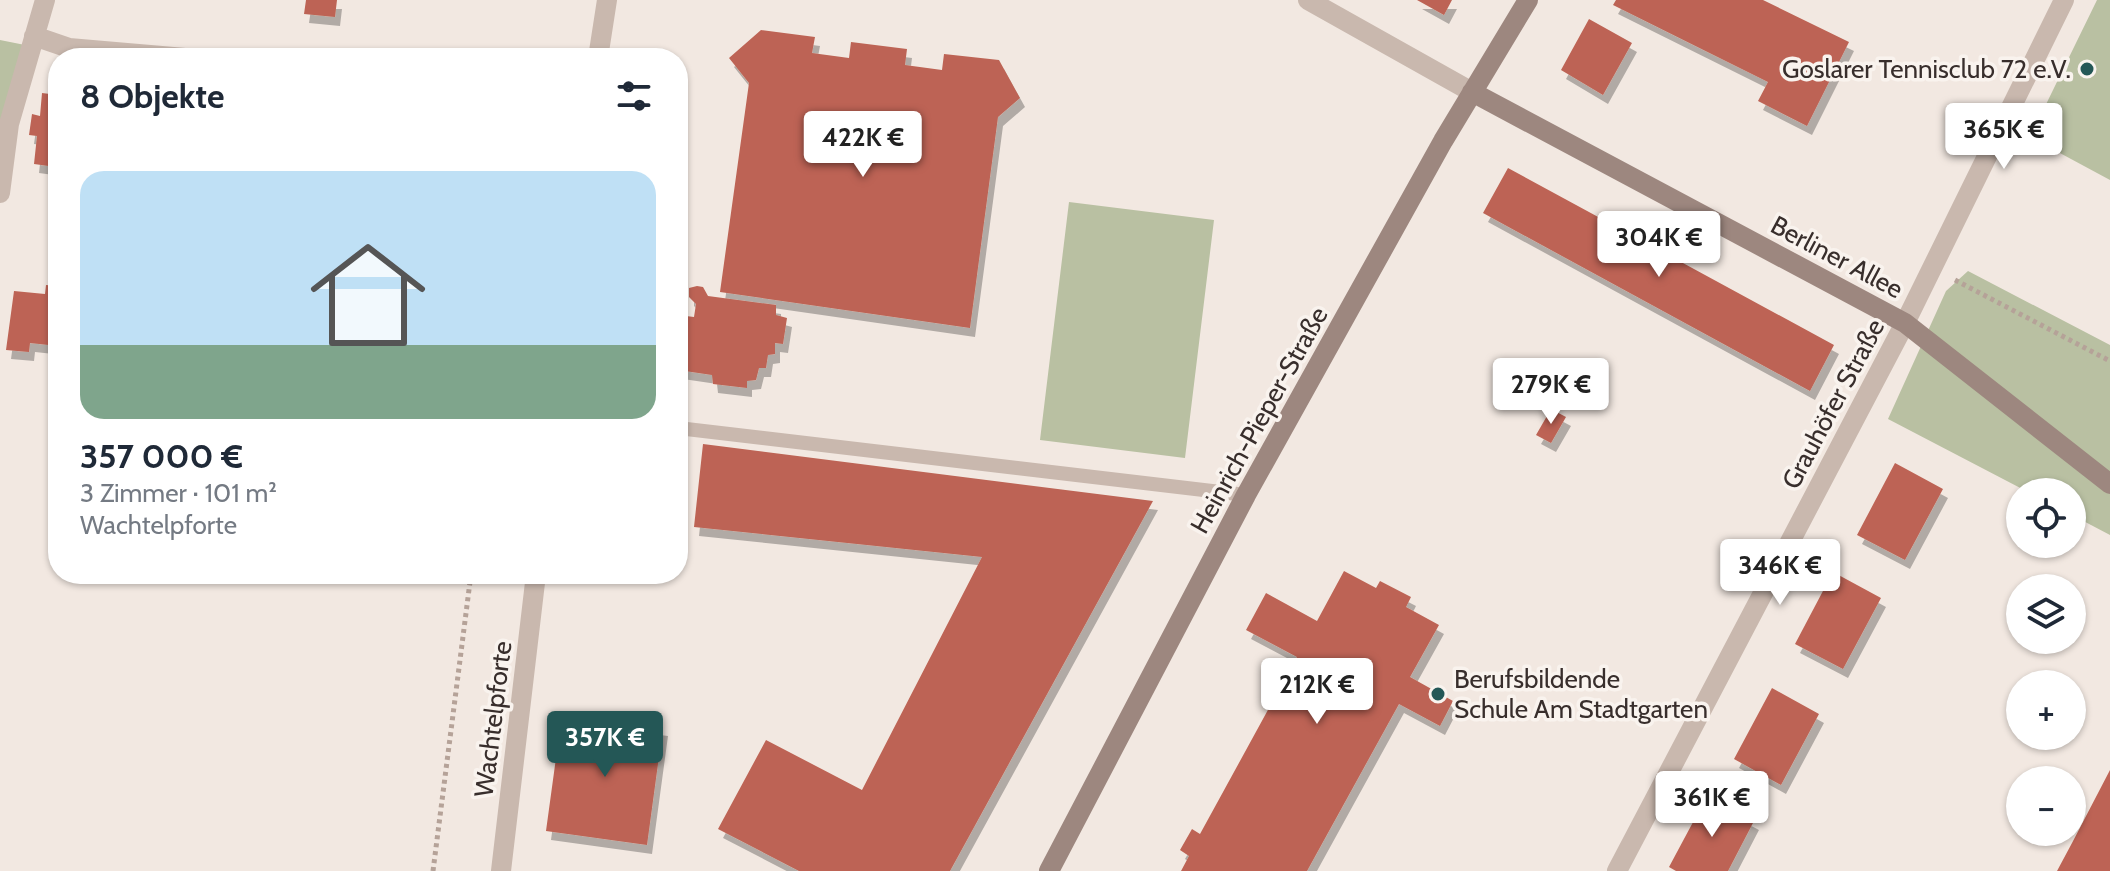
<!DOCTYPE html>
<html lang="de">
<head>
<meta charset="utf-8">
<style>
	:root { --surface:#fff; --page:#f6f6f7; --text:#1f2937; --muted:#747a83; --line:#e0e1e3; --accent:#245756 }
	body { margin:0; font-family:Cabin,sans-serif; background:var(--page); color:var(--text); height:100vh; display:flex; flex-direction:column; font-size:30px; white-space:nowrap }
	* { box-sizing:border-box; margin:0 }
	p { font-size:26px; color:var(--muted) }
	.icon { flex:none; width:44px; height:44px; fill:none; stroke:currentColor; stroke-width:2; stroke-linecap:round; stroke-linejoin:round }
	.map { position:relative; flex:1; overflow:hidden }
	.sheet { position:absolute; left:48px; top:48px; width:640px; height:536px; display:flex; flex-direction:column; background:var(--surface); border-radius:32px; box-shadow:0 2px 6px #0004 }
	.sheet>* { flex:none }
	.fabs { position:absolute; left:2006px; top:478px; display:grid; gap:16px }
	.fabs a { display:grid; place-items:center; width:80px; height:80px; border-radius:50%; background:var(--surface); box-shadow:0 2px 6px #0004; font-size:40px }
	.price { position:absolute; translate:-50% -68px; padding:0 18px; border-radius:8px; background:#fff; color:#222; font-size:26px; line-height:52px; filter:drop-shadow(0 2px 4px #0008) }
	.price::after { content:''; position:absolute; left:50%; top:48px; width:24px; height:18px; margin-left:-12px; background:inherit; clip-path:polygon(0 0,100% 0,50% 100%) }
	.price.active { background:var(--accent); color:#fff }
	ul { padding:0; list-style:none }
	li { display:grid; align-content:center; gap:16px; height:424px; padding:0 32px }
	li+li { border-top:2px solid var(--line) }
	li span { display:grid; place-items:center; height:248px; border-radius:24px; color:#555 }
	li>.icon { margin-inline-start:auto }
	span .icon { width:144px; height:144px; fill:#fffc; stroke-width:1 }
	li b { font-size:34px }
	h2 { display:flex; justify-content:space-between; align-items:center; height:96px; padding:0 32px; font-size:34px }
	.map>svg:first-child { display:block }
</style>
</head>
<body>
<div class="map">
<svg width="2110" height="871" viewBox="0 0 2110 871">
	<defs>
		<filter id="shadow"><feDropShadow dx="5" dy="9" stdDeviation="0" flood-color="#0004"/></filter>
	</defs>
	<rect width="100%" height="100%" fill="#f2e8e1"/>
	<path fill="#b9c0a2" d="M2097 0H2110V180L2030 137Z
		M0 40 30 46 0 122Z
		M1069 202 1214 220 1185 458 1040 440Z
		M1968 271 2110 345V535L2072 515V492H2028L1888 419 1946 291Z"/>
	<path fill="#bd6454" filter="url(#shadow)" d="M306 0H337L335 17 304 14Z
		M1417 0H1452L1444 15Z
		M1616 0H1763L1849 42 1807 126 1758 101 1768 82 1613 5Z
		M1589 19 1632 43 1603 95 1561 70Z
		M761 30 815 37 812 53 849 58 851 42 907 49 905 65 942 70 944 54 999 60 1020 98 998 117 970 328 720 292 749 83 729 58Z
		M42 93 58 95V157L56 167 34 164 37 136 29 135 32 114 40 116Z
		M1508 168 1834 345 1810 391 1483 213Z
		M46 285 58 286V346L30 343 29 352 6 350 14 291 45 294Z
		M697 286 703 287 708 296 776 305V315L787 318 783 344 775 343V354L768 355 766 368H759L756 380 747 381V388L713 384 712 375 678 370V315L694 317 696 304 689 297V288Z
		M1551 409 1566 417 1551 443 1536 435Z
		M703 444 1153 501 950 871H799L718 829 766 740 862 790 982 557 694 527Z
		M1895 463 1943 489 1905 560 1857 535Z
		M1344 571 1376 588 1380 581 1411 597 1406 607 1439 625 1410 677 1453 701 1440 726 1399 704 1307 871H1181L1189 856 1180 850 1192 829 1200 834 1297 657 1246 630 1266 593 1317 621Z
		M1833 572 1881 598 1843 669 1795 644Z
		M1772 688 1819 714 1781 785 1734 759Z
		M562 714 663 727 647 845 546 831Z
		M2110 770V871H2057L2072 843Z
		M1707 796 1754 821 1728 871H1676L1669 867Z"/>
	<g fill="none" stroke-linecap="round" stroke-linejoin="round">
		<path stroke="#b5a298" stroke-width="5" stroke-dasharray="4 4" stroke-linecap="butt" d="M1955 280 2110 361
			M433 871 471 574"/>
		<path stroke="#c9b8ae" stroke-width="14" d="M678 428 1246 495"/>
		<path stroke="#c9b8ae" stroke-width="20" d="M1308 0 1472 92
			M34 36 69 48 185 58
			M598 58 607 0
			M0 193 9 124 45 0
			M501 871 536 574
			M1617 871 1905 323 2064 0"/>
		<path stroke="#9d877f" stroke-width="20" d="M1472 92 1905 323 2110 484
			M1049 871 1246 495 1443 141 1528 0"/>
	</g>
	<g fill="#245756" stroke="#f9f3ee" stroke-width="3">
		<circle cx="2087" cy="69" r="8"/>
		<circle cx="1438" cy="694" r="8"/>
	</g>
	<g text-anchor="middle" stroke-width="7" stroke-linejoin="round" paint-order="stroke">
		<g font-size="26" fill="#382e2c" stroke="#f9f3ee" text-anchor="end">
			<text x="2071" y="78">Goslarer Tennisclub 72 e.V.</text>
			<text x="1454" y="688" text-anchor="start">Berufsbildende<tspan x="1454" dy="30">Schule Am Stadtgarten</tspan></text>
		</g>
		<g font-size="26" fill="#382e2c" stroke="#f9f3ee">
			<text transform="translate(1837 257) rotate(28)" y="9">Berliner Allee</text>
			<text transform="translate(1833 404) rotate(-62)" y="9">Grauhöfer Straße</text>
			<text transform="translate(1259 420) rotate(-61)" y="9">Heinrich-Pieper-Straße</text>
			<text transform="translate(493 719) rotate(-83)" y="9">Wachtelpforte</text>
		</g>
	</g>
</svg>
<div class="fabs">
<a><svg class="icon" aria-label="locate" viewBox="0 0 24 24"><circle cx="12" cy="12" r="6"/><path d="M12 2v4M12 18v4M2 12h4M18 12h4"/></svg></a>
<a><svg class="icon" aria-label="layers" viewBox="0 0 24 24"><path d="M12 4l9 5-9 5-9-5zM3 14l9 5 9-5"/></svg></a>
<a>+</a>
<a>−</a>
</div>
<b class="price" style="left:2004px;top:171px">365K €</b>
<b class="price" style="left:863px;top:179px">422K €</b>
<b class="price" style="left:1659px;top:279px">304K €</b>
<b class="price" style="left:1551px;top:426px">279K €</b>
<b class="price" style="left:1780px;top:607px">346K €</b>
<b class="price" style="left:1317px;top:726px">212K €</b>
<b class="price active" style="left:605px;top:779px">357K €</b>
<b class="price" style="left:1712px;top:839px">361K €</b>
<section class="sheet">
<h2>8 Objekte<svg class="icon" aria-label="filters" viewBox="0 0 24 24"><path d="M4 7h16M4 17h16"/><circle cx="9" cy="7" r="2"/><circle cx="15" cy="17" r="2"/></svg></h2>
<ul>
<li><span style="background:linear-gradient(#bfe0f5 70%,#7fa58c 0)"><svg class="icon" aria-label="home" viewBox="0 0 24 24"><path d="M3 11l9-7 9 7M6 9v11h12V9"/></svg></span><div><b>357 000 €</b><p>3 Zimmer · 101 m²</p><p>Wachtelpforte</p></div></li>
</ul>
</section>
</div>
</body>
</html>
